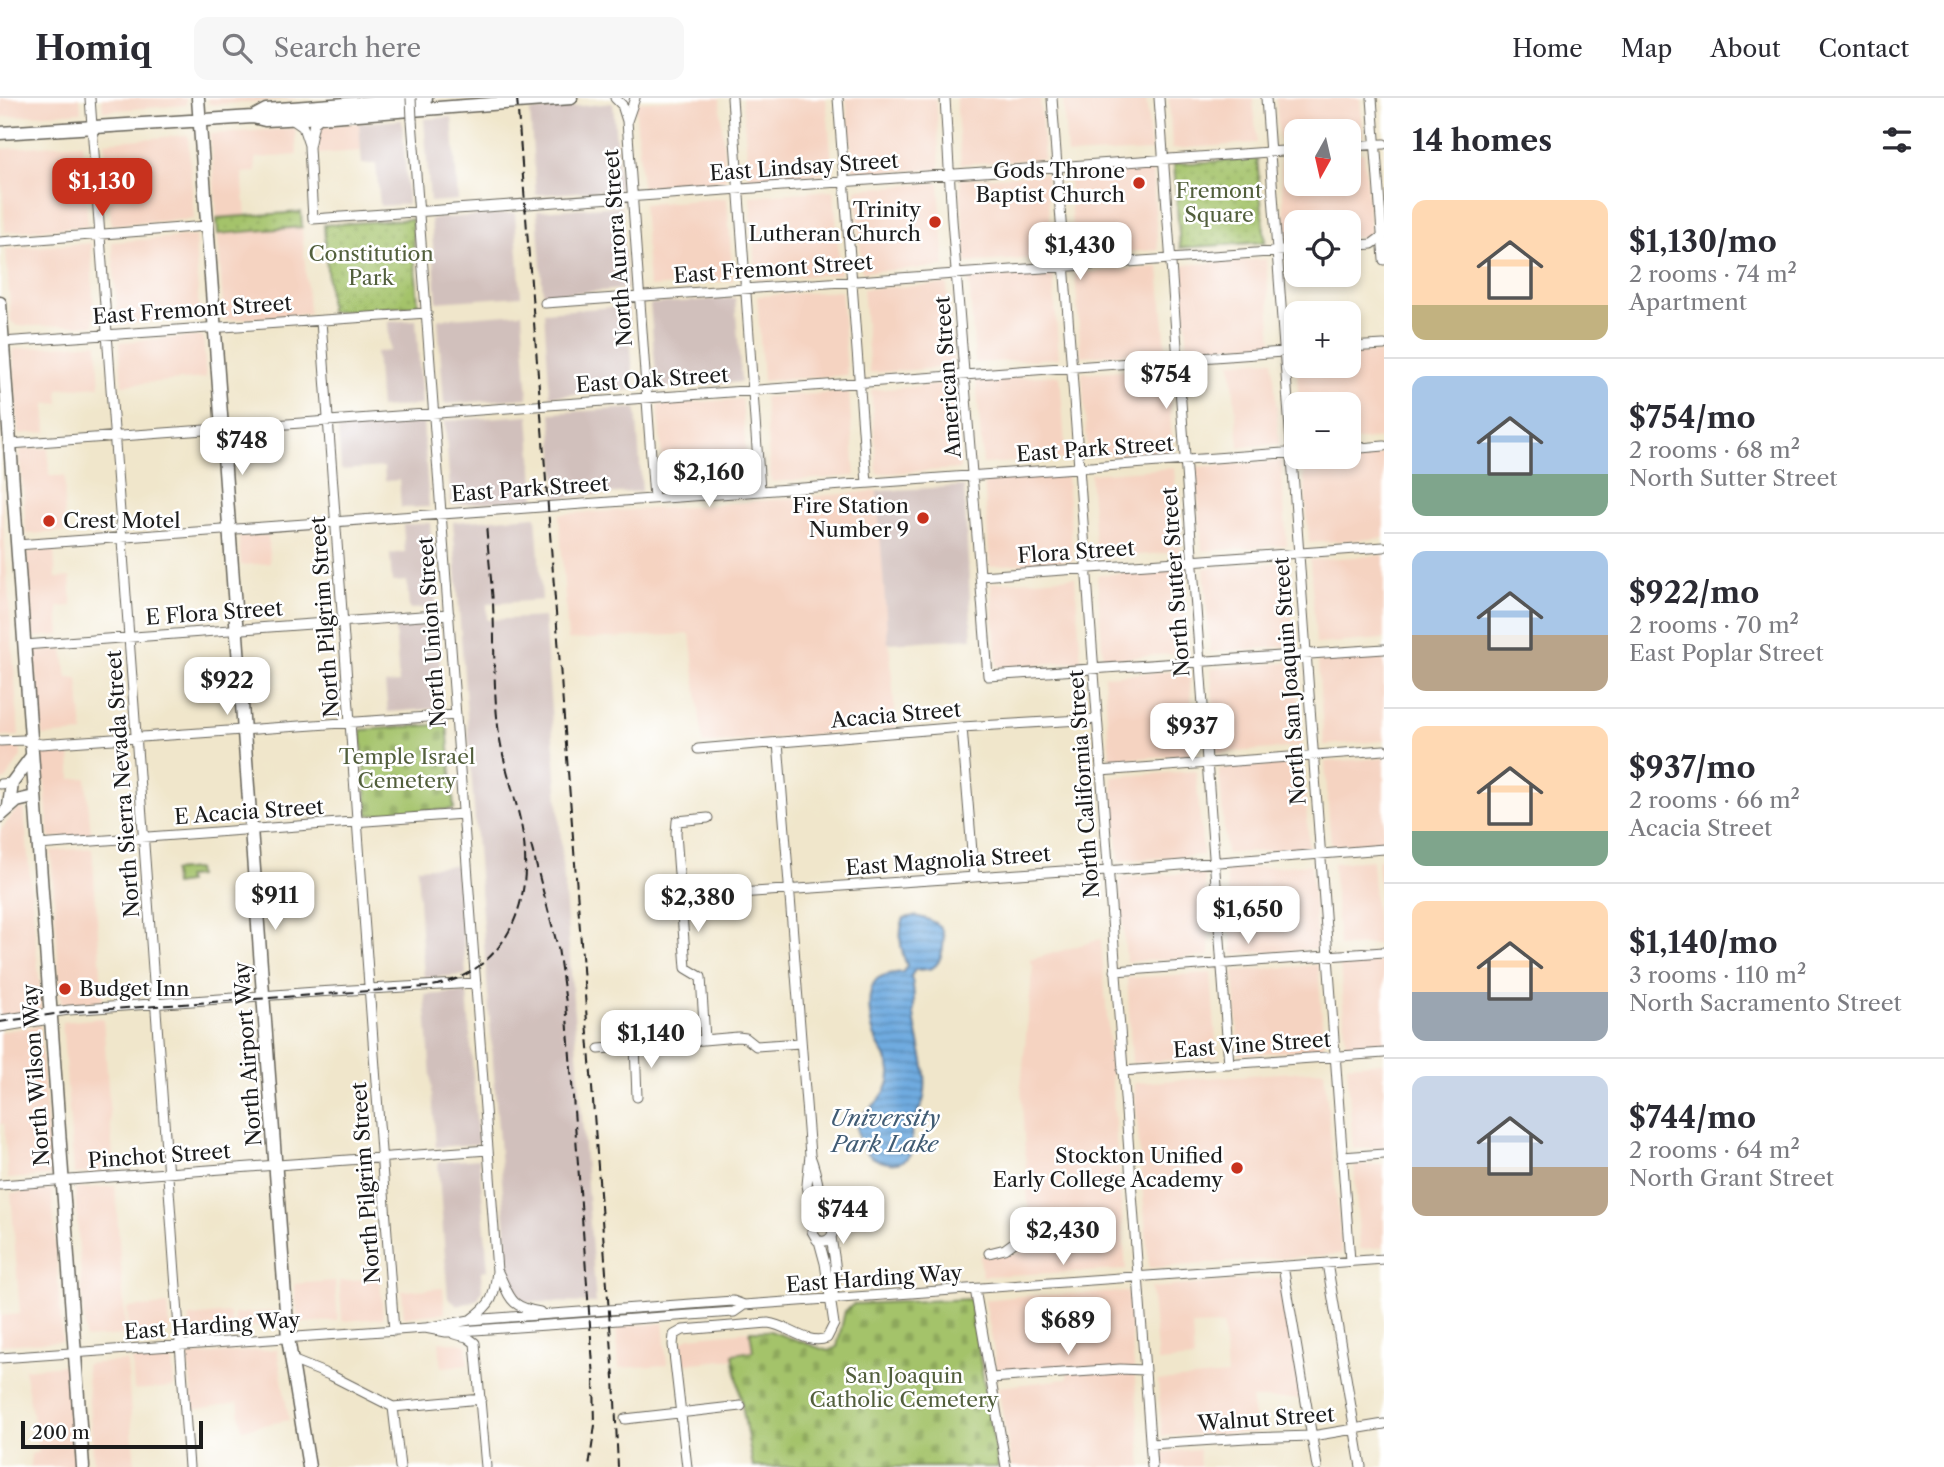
<!DOCTYPE html>
<html lang="en">
<head>
<meta charset="utf-8">
<style>
	:root { --surface:#fff; --page:#f7f7f7; --text:#2b2b33; --muted:#7c7c81; --line:#e1e1e2; --accent:#c8321e }
	body { margin:0; font-family:"Libre Caslon Text",serif; background:var(--page); color:var(--text); height:100vh; display:flex; flex-direction:column; font-size:26px; white-space:nowrap }
	* { box-sizing:border-box; margin:0 }
	p { font-size:23px; color:var(--muted) }
	.icon { flex:none; width:38px; height:38px; fill:none; stroke:currentColor; stroke-width:2; stroke-linecap:round; stroke-linejoin:round }
	.map { position:relative; flex:1; overflow:hidden }
	.drawer { display:flex; flex-direction:column; background:var(--surface); width:560px }
	.drawer>* { flex:none }
	.needle { width:46px; rotate:188deg }
	.tools { position:absolute; left:1284px; top:21px; display:grid; gap:14px }
	.tools a { display:grid; place-items:center; width:77px; height:77px; border-radius:14px; background:var(--surface); box-shadow:0 4px 10px #0003; font-size:35px }
	.scale { position:absolute; left:21px; bottom:18px; width:182px; box-sizing:border-box; padding-left:7px; border:4px solid #1c1c1c; border-top:0; font-size:19px; line-height:24px; white-space:nowrap; color:#1c1c1c; -webkit-text-stroke:5px #fff; paint-order:stroke }
	.price { position:absolute; translate:-50% -60px; padding:0 16px; border-radius:14px; background:#fff; color:#222; font-size:23px; line-height:46px; filter:drop-shadow(0 2px 4px #0008) }
	.price::after { content:''; position:absolute; left:50%; top:42px; width:21px; height:16px; margin-left:-10px; background:inherit; clip-path:polygon(0 0,100% 0,50% 100%) }
	.price.selected { background:var(--accent); color:#fff }
	ul { padding:0; list-style:none }
	li { display:flex; align-items:center; gap:21px; height:175px; padding:0 28px }
	li+li { border-top:2px solid var(--line) }
	li span { display:grid; place-items:center; flex:none; width:196px; height:140px; border-radius:14px; color:#555 }
	li>.icon { margin-inline-start:auto }
	span .icon { width:84px; height:84px; fill:#fffc; stroke-width:1 }
	li b { font-size:30px }
	h2 { display:flex; justify-content:space-between; align-items:center; height:84px; padding:0 28px; font-size:30px }
	header { display:flex; align-items:center; gap:42px; box-sizing:border-box; height:98px; padding:0 35px; background:var(--surface); border-bottom:2px solid var(--line) }
	header strong { font-size:33px }
	nav { display:flex; gap:38px; margin-inline-start:auto; font-size:24px }
	.search { width:490px; height:63px; background:var(--page); display:flex; align-items:center; gap:18px; box-sizing:border-box; padding:0 24px; border-radius:14px; color:var(--muted); font-size:26px }
	main { display:flex; flex:1; min-height:0 }
	.map>svg:first-child { display:block }
</style>
</head>
<body>
<header>
<strong>Homiq</strong>
<div class="search"><svg class="icon" aria-label="search" viewBox="0 0 24 24"><circle cx="10" cy="10" r="6"/><path d="M15 15l6 6"/></svg>Search here</div>
<nav><a>Home</a><a>Map</a><a>About</a><a>Contact</a></nav>
</header>
<main>
<div class="map">
<svg width="1384" height="1369" viewBox="0 0 1384 1369">
	<defs>
		<pattern id="cemetery-stones" width="16" height="16" patternUnits="userSpaceOnUse" patternTransform="scale(1.75)"><rect width="16" height="16" fill="#a4c36b"/><path d="M2 7V4a2 2 0 0 1 4 0v3zM10 15v-3a2 2 0 0 1 4 0v3z" fill="#8da75c"/></pattern>
		<pattern id="park-dots" width="8" height="8" patternUnits="userSpaceOnUse" patternTransform="scale(1.75)"><rect width="8" height="8" fill="#a4c36b"/><path d="M2 2h.1M6 6h.1" fill="none" stroke="#8da75c" stroke-width="1.8" stroke-linecap="round"/></pattern>
		<pattern id="water-rules" width="6" height="5" patternUnits="userSpaceOnUse" patternTransform="scale(1.75)"><rect width="6" height="5" fill="#6fabe0"/><path d="M0 2.5h6" fill="none" stroke="#5a8ab5"/></pattern>
	</defs>
	<rect width="100%" height="100%" fill="#fff"/>
	<filter id="ink" filterUnits="userSpaceOnUse"><feTurbulence type="fractalNoise" baseFrequency=".0143" numOctaves="2"/><feDisplacementMap in="SourceGraphic" scale="14" xChannelSelector="R" yChannelSelector="G"/><feConvolveMatrix kernelMatrix="1 2 1 2 8 2 1 2 1" color-interpolation-filters="sRGB"/></filter>
	<filter id="wash" filterUnits="userSpaceOnUse"><feTurbulence type="fractalNoise" baseFrequency=".00686" numOctaves="4" result="noise"/><feDisplacementMap in="SourceGraphic" scale="28" xChannelSelector="R" yChannelSelector="G"/><feGaussianBlur stdDeviation="1.57" result="paint"/><feColorMatrix in="noise" values="0 0 0 0 0 0 0 0 0 0 0 0 0 0 0 0 0 1.4 0 .05"/><feComposite in="paint" operator="in"/></filter>
	<g filter="url(#wash)">
		<rect width="100%" height="100%" fill="#f0e6cb"/>
		<path fill="#f5d3c1" d="M0 0H80L81 14 0 19Z
			M102 0H186V7L103 13Z
			M208 0H296V1L214 7 208 5Z
			M699 0H720L726 82 642 89 635 4Z
			M742 0H826L833 75 749 81Z
			M846 0H936L940 69 938 71 854 75Z
			M956 0H1040L1044 61 961 66Z
			M1063 0H1146L1151 53 1067 57Z
			M1169 0H1253L1257 45 1172 51Z
			M1276 0H1360L1363 38 1349 39V33H1297V43L1279 44Z
			M359 25 361 53 319 56 317 28Z
			M295 30 297 57 255 60 256 74 242 75 246 118 217 120 210 36Z
			M188 37 194 121 111 127 105 44Z
			M82 45 88 128 5 134 0 51Z
			M1364 55 1371 139 1349 140V124H1297V144L1287 145 1280 61 1297 60V86H1349V56Z
			M1152 68 1158 152 1074 157 1068 73Z
			M1046 76 1052 159 966 165 960 81Z
			M939 85 945 169 862 174 856 91Z
			M834 92 840 176 756 181 750 98Z
			M727 100 733 183 649 189 643 106Z
			M302 129 309 216 224 222 218 136Z
			M195 138 199 218 118 227 112 144Z
			M91 145 94 227 17 228 11 223 6 151Z
			M1266 161 1272 245 1188 251 1181 167Z
			M1159 169 1166 253 1081 258 1075 175Z
			M1053 176 1059 260 975 265 969 181Z
			M947 186 953 269 870 275 863 191Z
			M841 193 847 277 763 283 757 198Z
			M203 238 206 280 122 287 119 244Z
			M97 245 100 288 58 291 59 305 45 306 47 334 18 336 13 251Z
			M1380 254 1384 340 1349 343V306H1299L1296 260 1297 268H1349V256Z
			M1273 262 1279 346 1239 349 1231 264Z
			M1167 269 1173 354 1088 359 1082 275Z
			M1060 277 1066 361 983 366 976 282Z
			M954 286 960 371 877 376 871 292Z
			M849 294 855 378 771 384 764 299Z
			M742 301 748 385 664 391 658 307Z
			M48 350 49 378H65L64 434 26 436 20 352Z
			M1384 356V440L1309 445 1303 361Z
			M1281 363 1287 447 1202 453 1196 369Z
			M1174 370 1180 454 1096 460 1090 376Z
			M1067 378 1073 462 990 468 984 383Z
			M0 379 19 638H0Z
			M877 393 896 630 703 646 690 536 568 542 559 416 686 409Z
			M268 437 270 465 241 467 239 439Z
			M54 451 56 480 70 479 72 508 58 509 60 537 33 539 27 454Z
			M1384 457V541L1316 546 1310 462Z
			M1288 464 1294 548 1210 554 1204 470Z
			M1181 471 1187 555 1103 561 1097 477Z
			M1075 479 1081 563 997 569 991 485Z
			M63 552 67 580H78L83 635 42 638 35 554Z
			M1384 558V643L1324 647 1318 563Z
			M1295 564 1302 649 1217 655 1211 571Z
			M1189 572 1195 656 1110 662 1104 578Z
			M20 647 21 658 6 682 0 683V648Z
			M70 653 71 681 86 680 91 737 49 740 42 655Z
			M1384 660V744L1331 748 1325 664Z
			M1303 665 1309 749 1226 756 1219 671Z
			M1196 673 1203 757 1119 763 1112 679Z
			M17 711H24L42 915 0 921V733Z
			M92 750 103 903 61 906 51 753Z
			M1384 761V846H1383L1377 762Z
			M1372 762 1378 846 1339 849 1333 765Z
			M1311 766 1317 851 1233 856 1226 772Z
			M1204 774 1210 858 1126 864 1120 780Z
			M1101 841 1126 1172 982 1178 980 1158 1021 1155 1016 1149 1025 1138 1029 1123 1021 988 1033 868 1030 862Z
			M1384 863V947L1346 950 1340 866Z
			M1318 867 1324 951 1239 957 1234 873Z
			M1211 875 1217 959 1132 965 1127 880Z
			M103 920 114 1073 74 1076 62 924Z
			M40 927 51 1078 8 1081 4 1026H0V934Z
			M1384 964V1049L1353 1051 1347 967Z
			M1324 972 1342 1156 1149 1170 1134 985Z
			M1384 1066V1149L1360 1151 1354 1068Z
			M115 1088 126 1237 85 1240 75 1091Z
			M52 1092 62 1243 0 1247V1218L20 1216 11 1095Z
			M380 1180 383 1220 342 1223 339 1183Z
			M1280 1180 1289 1217 1301 1301H1251L1257 1335 1162 1338 1158 1283 1227 1277 1223 1227 1192 1228 1194 1261 1158 1264 1151 1190Z
			M335 1183 338 1223 298 1225 294 1186Z
			M443 1190 445 1215 404 1219 402 1193Z
			M1128 1194 1142 1369H1012L998 1289 1067 1281 1068 1270 997 1271 985 1202 1022 1198Z
			M168 1207 170 1234 129 1237 127 1210Z
			M276 1213 277 1227 235 1230 234 1216Z
			M230 1215 232 1230 190 1233 189 1219Z
			M663 1225 667 1267 619 1270 616 1229Z
			M750 1233 753 1253 733 1256 734 1261 683 1266 682 1244 689 1239Z
			M439 1243 466 1246 468 1267 441 1269Z
			M277 1251 289 1322 242 1331 238 1304 193 1312 188 1258Z
			M172 1259 174 1289 134 1292 132 1262Z
			M127 1263 135 1369H94L86 1266Z
			M66 1267 74 1369H30L31 1356 39 1354 24 1271Z
			M1199 1351 1200 1369H1163L1162 1354Z"/>
		<path fill="#d1c0bc" d="M613 5 620 91 536 97 530 13Z
			M452 19 458 102 430 104 424 21Z
			M402 22 408 106 380 108 376 66H362L359 25Z
			M621 108 627 191 543 197 537 113Z
			M515 115 521 198 437 204 431 121Z
			M735 200 741 284 657 290 650 206Z
			M628 208 634 292 550 298 544 214Z
			M522 215 528 300 444 306 438 221Z
			M416 222 422 307 380 310 376 254 390 253 388 224Z
			M636 310 642 393 557 400 551 315Z
			M529 317 535 401 451 407 445 323Z
			M423 324 429 409 401 410 399 382 385 383 384 369 341 372 338 330Z
			M964 388 972 540 888 545 877 393Z
			M536 418 542 502 487 506V522L544 519 596 1205 526 1204 515 1198 510 1189 460 525 453 424Z
			M430 425 436 510 409 511 407 483 392 484 390 456 405 454 403 427Z
			M437 526 443 610 388 614 385 586 399 585 395 529Z
			M457 767 466 877 424 880 417 770Z
			M467 894 478 1046 436 1049 425 897Z
			M479 1061 488 1172 481 1173 482 1192 478 1201 458 1208 448 1200 438 1064Z"/>
		<path fill="#a4c36b" stroke="#607044" stroke-width="2" d="M196 771 197 778 186 779 187 785 174 787 173 773Z"/>
		<path fill="url(#cemetery-stones)" stroke="#607044" stroke-width="2" d="M447 626 454 711 368 717 361 632Z
			M970 1201 998 1369H753L733 1256 753 1253 750 1233H770L828 1253 837 1249 845 1213 854 1206Z"/>
		<path fill="url(#park-dots)" stroke="#607044" stroke-width="2" d="M1257 61 1265 144 1180 150 1174 66Z
			M301 114 302 129 218 136 217 120Z
			M412 121 418 208 330 214 324 127Z"/>
		<path fill="url(#water-rules)" stroke="#46647e" stroke-width="2" d="M915 818C924 820 933 822 940 829 947 838 943 865 932 870 927 872 920 871 915 872L911 878C915 891 914 902 914 915 916 943 930 972 924 1000 922 1010 914 1019 912 1030 910 1038 914 1048 910 1056 900 1073 873 1064 864 1052 858 1042 856 1032 857 1021 872 1010 891 995 890 974 889 962 882 954 877 944 870 930 864 893 877 881 884 875 895 875 903 874L907 867C900 853 898 834 904 820Z"/>
	</g>
	<g filter="url(#ink)">
		<g fill="none" stroke-linecap="round" stroke-linejoin="round">
			<g stroke="#666359" stroke-width="11">
				<path id="minor" d="M90 0 189 1369
					M615 0 622 7 627 23 654 400
					M732 0 760 392
					M838 0 867 385
					M945 0 952 122 988 578 1384 551
					M1052 0 1152 1369
					M1159 0 1229 966
					M1266 0 1350 1163
					M1372 0 1384 162
					M322 18 314 25 309 49 313 121 1297 52
					M293 22 303 29 309 47
					M412 22 497 1173C494 1200 493 1205 470 1222
					M627 23 635 0
					M1349 48 1384 46
					M0 144 207 128
					M1349 148 1372 146 1384 137
					M545 205 1297 152
					M321 223 394 1233
					M2 244 427 215
					M1349 249 1384 247
					M10 346 1297 253
					M1349 351 1384 348
					M17 447 1297 354
					M980 478 1384 449
					M24 547 449 516
					M962 629 974 779
					M0 643 23 642 41 646 456 617
					M778 644 810 1057 807 1087 814 1126 812 1133 817 1142C825 1145 831 1142 833 1134L829 1125 819 1123 814 1126
					M698 651 962 629 1097 621
					M1100 673 1384 652
					M0 686 12 685
					M38 747 463 716
					M681 799 1063 773 1093 774 1384 751
					M1115 873 1384 854
					M0 922 69 912 316 894 476 885
					M0 929 50 921
					M705 941 701 879 686 870 676 735 677 723 708 720
					M635 947 637 999
					M599 951 738 939 746 940 756 948 800 945
					M1122 973 1384 955
					M810 1058C819 1079 819 1101 826 1123
					M1342 1059 1384 1056
					M0 1087 488 1052
					M831 1139C834 1160 840 1180 831 1200
					M989 1155 1005 1151 1016 1143
					M1327 1165 1361 1369
					M1283 1168 1317 1369
					M498 1174C511 1200 508 1208 540 1214
					M975 1191 1006 1369
					M426 1230 470 1222 733 1203 744 1207 1384 1161
					M454 1236 467 1239 475 1245 486 1369
					M0 1260 425 1230 446 1234 734 1214 744 1207
					M292 1262 332 1278 393 1309
					M991 1280 1120 1271 1145 1272
					M393 1309 481 1301
					M393 1309 400 1369
					M625 1321 741 1308
					M1150 1346 1247 1340 1312 1338 1384 1326
					M687 1369 673 1247 674 1237 683 1232 768 1225C788 1227 807 1248 827 1240L834 1226 825 1165 819 1143"/>
			</g>
			<g stroke="#666359" stroke-width="15">
				<path id="major" d="M198 0 288 1240 309 1369
					M253 19 266 12 426 0
					M0 35 253 19 265 22 305 20 571 0
					M0 205 83 1369
					M9 708 12 685 32 658
					M0 718 17 703 34 699"/>
			</g>
			<use href="#minor" stroke="#fff" stroke-width="9"/>
			<use href="#major" stroke="#fff" stroke-width="12"/>
			<path stroke="#1c1c1c" stroke-width="2" stroke-dasharray="10 5" stroke-linecap="butt" d="M517 0 614 1280 618 1369
				M531 747 558 850 566 905 594 1280 595 1327 589 1369
				M0 924 69 914 427 889C504 877 534 808 523 737 517 700 502 665 498 628 493 587 495 546 493 505 491 479 488 452 486 426"/>
			<g stroke="#666359" stroke-width="11" stroke-linecap="butt">
				<path id="minor-bridge" d="M411 0 412 22"/>
			</g>
			<use href="#minor-bridge" stroke="#fff" stroke-width="9"/>
		</g>
	</g>
	<g fill="#c8321e" stroke="#fff" stroke-width="2.5">
		<circle cx="1139" cy="85" r="7"/>
		<circle cx="935" cy="124" r="7"/>
		<circle cx="923" cy="420" r="7"/>
		<circle cx="49" cy="423" r="7"/>
		<circle cx="65" cy="891" r="7"/>
		<circle cx="1237" cy="1070" r="7"/>
	</g>
	<g text-anchor="middle" stroke-width="5" stroke-linejoin="round" paint-order="stroke">
		<g font-size="21" fill="#1c1c1c" stroke="#fff">
			<text transform="translate(804 69) rotate(-4)" y="7">East Lindsay Street</text>
			<text transform="translate(618 150) rotate(-94)" y="7">North Aurora Street</text>
			<text transform="translate(773 171) rotate(-4)" y="7">East Fremont Street</text>
			<text transform="translate(192 212) rotate(-4)" y="7">East Fremont Street</text>
			<text transform="translate(948 279) rotate(-94)" y="7">American Street</text>
			<text transform="translate(652 282) rotate(-4)" y="7">East Oak Street</text>
			<text transform="translate(1095 351) rotate(-4)" y="7">East Park Street</text>
			<text transform="translate(530 391) rotate(-4)" y="7">East Park Street</text>
			<text transform="translate(1076 454) rotate(-4)" y="7">Flora Street</text>
			<text transform="translate(1176 484) rotate(-94)" y="7">North Sutter Street</text>
			<text transform="translate(214 515) rotate(-4)" y="7">E Flora Street</text>
			<text transform="translate(325 519) rotate(-94)" y="7">North Pilgrim Street</text>
			<text transform="translate(432 534) rotate(-94)" y="7">North Union Street</text>
			<text transform="translate(1290 583) rotate(-94)" y="7">North San Joaquin Street</text>
			<text transform="translate(896 617) rotate(-5)" y="7">Acacia Street</text>
			<text transform="translate(123 686) rotate(-94)" y="7">North Sierra Nevada Street</text>
			<text transform="translate(1084 686) rotate(-94)" y="7">North California Street</text>
			<text transform="translate(249 714) rotate(-4)" y="7">E Acacia Street</text>
			<text transform="translate(948 763) rotate(-4)" y="7">East Magnolia Street</text>
			<text transform="translate(1252 947) rotate(-4)" y="7">East Vine Street</text>
			<text transform="translate(248 956) rotate(-94)" y="7">North Airport Way</text>
			<text transform="translate(36 977) rotate(-94)" y="7">North Wilson Way</text>
			<text transform="translate(159 1058) rotate(-4)" y="7">Pinchot Street</text>
			<text transform="translate(366 1085) rotate(-94)" y="7">North Pilgrim Street</text>
			<text transform="translate(874 1181) rotate(-4)" y="7">East Harding Way</text>
			<text transform="translate(212 1228) rotate(-4)" y="7">East Harding Way</text>
			<text transform="translate(1266 1321) rotate(-4)" y="7">Walnut Street</text>
		</g>
		<g font-size="21" fill="#1c1c1c" stroke="#fff" text-anchor="end">
			<text x="1125" y="80">Gods Throne<tspan x="1125" dy="24">Baptist Church</tspan></text>
			<text x="921" y="119">Trinity<tspan x="921" dy="24">Lutheran Church</tspan></text>
			<text x="909" y="415">Fire Station<tspan x="909" dy="24">Number 9</tspan></text>
			<text x="63" y="430" text-anchor="start">Crest Motel</text>
			<text x="79" y="898" text-anchor="start">Budget Inn</text>
			<text x="1223" y="1065">Stockton Unified<tspan x="1223" dy="24">Early College Academy</tspan></text>
		</g>
		<g font-size="21" fill="#525f3c" stroke="#fff">
			<text x="1219" y="100">Fremont<tspan x="1219" dy="24">Square</tspan></text>
			<text x="371" y="163">Constitution<tspan x="371" dy="24">Park</tspan></text>
			<text x="407" y="666">Temple Israel<tspan x="407" dy="24">Cemetery</tspan></text>
			<text x="904" y="1285">San Joaquin<tspan x="904" dy="24">Catholic Cemetery</tspan></text>
		</g>
		<g font-size="23" font-style="italic" fill="#415c74" stroke="#fff">
			<text x="885" y="1028">University<tspan x="885" dy="26">Park Lake</tspan></text>
		</g>
	</g>
</svg>
<div class="tools">
<a><svg class="needle" viewBox="-14 -14 28 28"><path d="M0-13l5 13h-10z" fill="#e53935"/><path d="M0 13l5-13h-10z" fill="#7c7c81"/></svg></a>
<a><svg class="icon" aria-label="locate" viewBox="0 0 24 24"><circle cx="12" cy="12" r="6"/><path d="M12 2v4M12 18v4M2 12h4M18 12h4"/></svg></a>
<a>+</a>
<a>−</a>
</div>
<div class="scale">200 m</div>
<b class="price selected" style="left:102px;top:120px">$1,130</b>
<b class="price" style="left:1080px;top:184px">$1,430</b>
<b class="price" style="left:1166px;top:313px">$754</b>
<b class="price" style="left:242px;top:379px">$748</b>
<b class="price" style="left:709px;top:411px">$2,160</b>
<b class="price" style="left:227px;top:619px">$922</b>
<b class="price" style="left:1192px;top:665px">$937</b>
<b class="price" style="left:275px;top:834px">$911</b>
<b class="price" style="left:698px;top:836px">$2,380</b>
<b class="price" style="left:1248px;top:848px">$1,650</b>
<b class="price" style="left:651px;top:972px">$1,140</b>
<b class="price" style="left:843px;top:1148px">$744</b>
<b class="price" style="left:1063px;top:1169px">$2,430</b>
<b class="price" style="left:1068px;top:1259px">$689</b>
</div>
<section class="drawer">
<h2>14 homes<svg class="icon" aria-label="filters" viewBox="0 0 24 24"><path d="M4 7h16M4 17h16"/><circle cx="9" cy="7" r="2"/><circle cx="15" cy="17" r="2"/></svg></h2>
<ul>
<li><span style="background:linear-gradient(#ffd9b3 75%,#c2b280 0)"><svg class="icon" aria-label="home" viewBox="0 0 24 24"><path d="M3 11l9-7 9 7M6 9v11h12V9"/></svg></span><div><b>$1,130/mo</b><p>2 rooms · 74 m²</p><p>Apartment</p></div></li>
<li><span style="background:linear-gradient(#a9c7e8 70%,#7fa58c 0)"><svg class="icon" aria-label="home" viewBox="0 0 24 24"><path d="M3 11l9-7 9 7M6 9v11h12V9"/></svg></span><div><b>$754/mo</b><p>2 rooms · 68 m²</p><p>North Sutter Street</p></div></li>
<li><span style="background:linear-gradient(#a9c7e8 60%,#b9a48a 0)"><svg class="icon" aria-label="home" viewBox="0 0 24 24"><path d="M3 11l9-7 9 7M6 9v11h12V9"/></svg></span><div><b>$922/mo</b><p>2 rooms · 70 m²</p><p>East Poplar Street</p></div></li>
<li><span style="background:linear-gradient(#ffd9b3 75%,#7fa58c 0)"><svg class="icon" aria-label="home" viewBox="0 0 24 24"><path d="M3 11l9-7 9 7M6 9v11h12V9"/></svg></span><div><b>$937/mo</b><p>2 rooms · 66 m²</p><p>Acacia Street</p></div></li>
<li><span style="background:linear-gradient(#ffd9b3 65%,#9aa5b1 0)"><svg class="icon" aria-label="home" viewBox="0 0 24 24"><path d="M3 11l9-7 9 7M6 9v11h12V9"/></svg></span><div><b>$1,140/mo</b><p>3 rooms · 110 m²</p><p>North Sacramento Street</p></div></li>
<li><span style="background:linear-gradient(#c9d6e8 65%,#b9a48a 0)"><svg class="icon" aria-label="home" viewBox="0 0 24 24"><path d="M3 11l9-7 9 7M6 9v11h12V9"/></svg></span><div><b>$744/mo</b><p>2 rooms · 64 m²</p><p>North Grant Street</p></div></li>
</ul>
</section>
</main>
</body>
</html>
